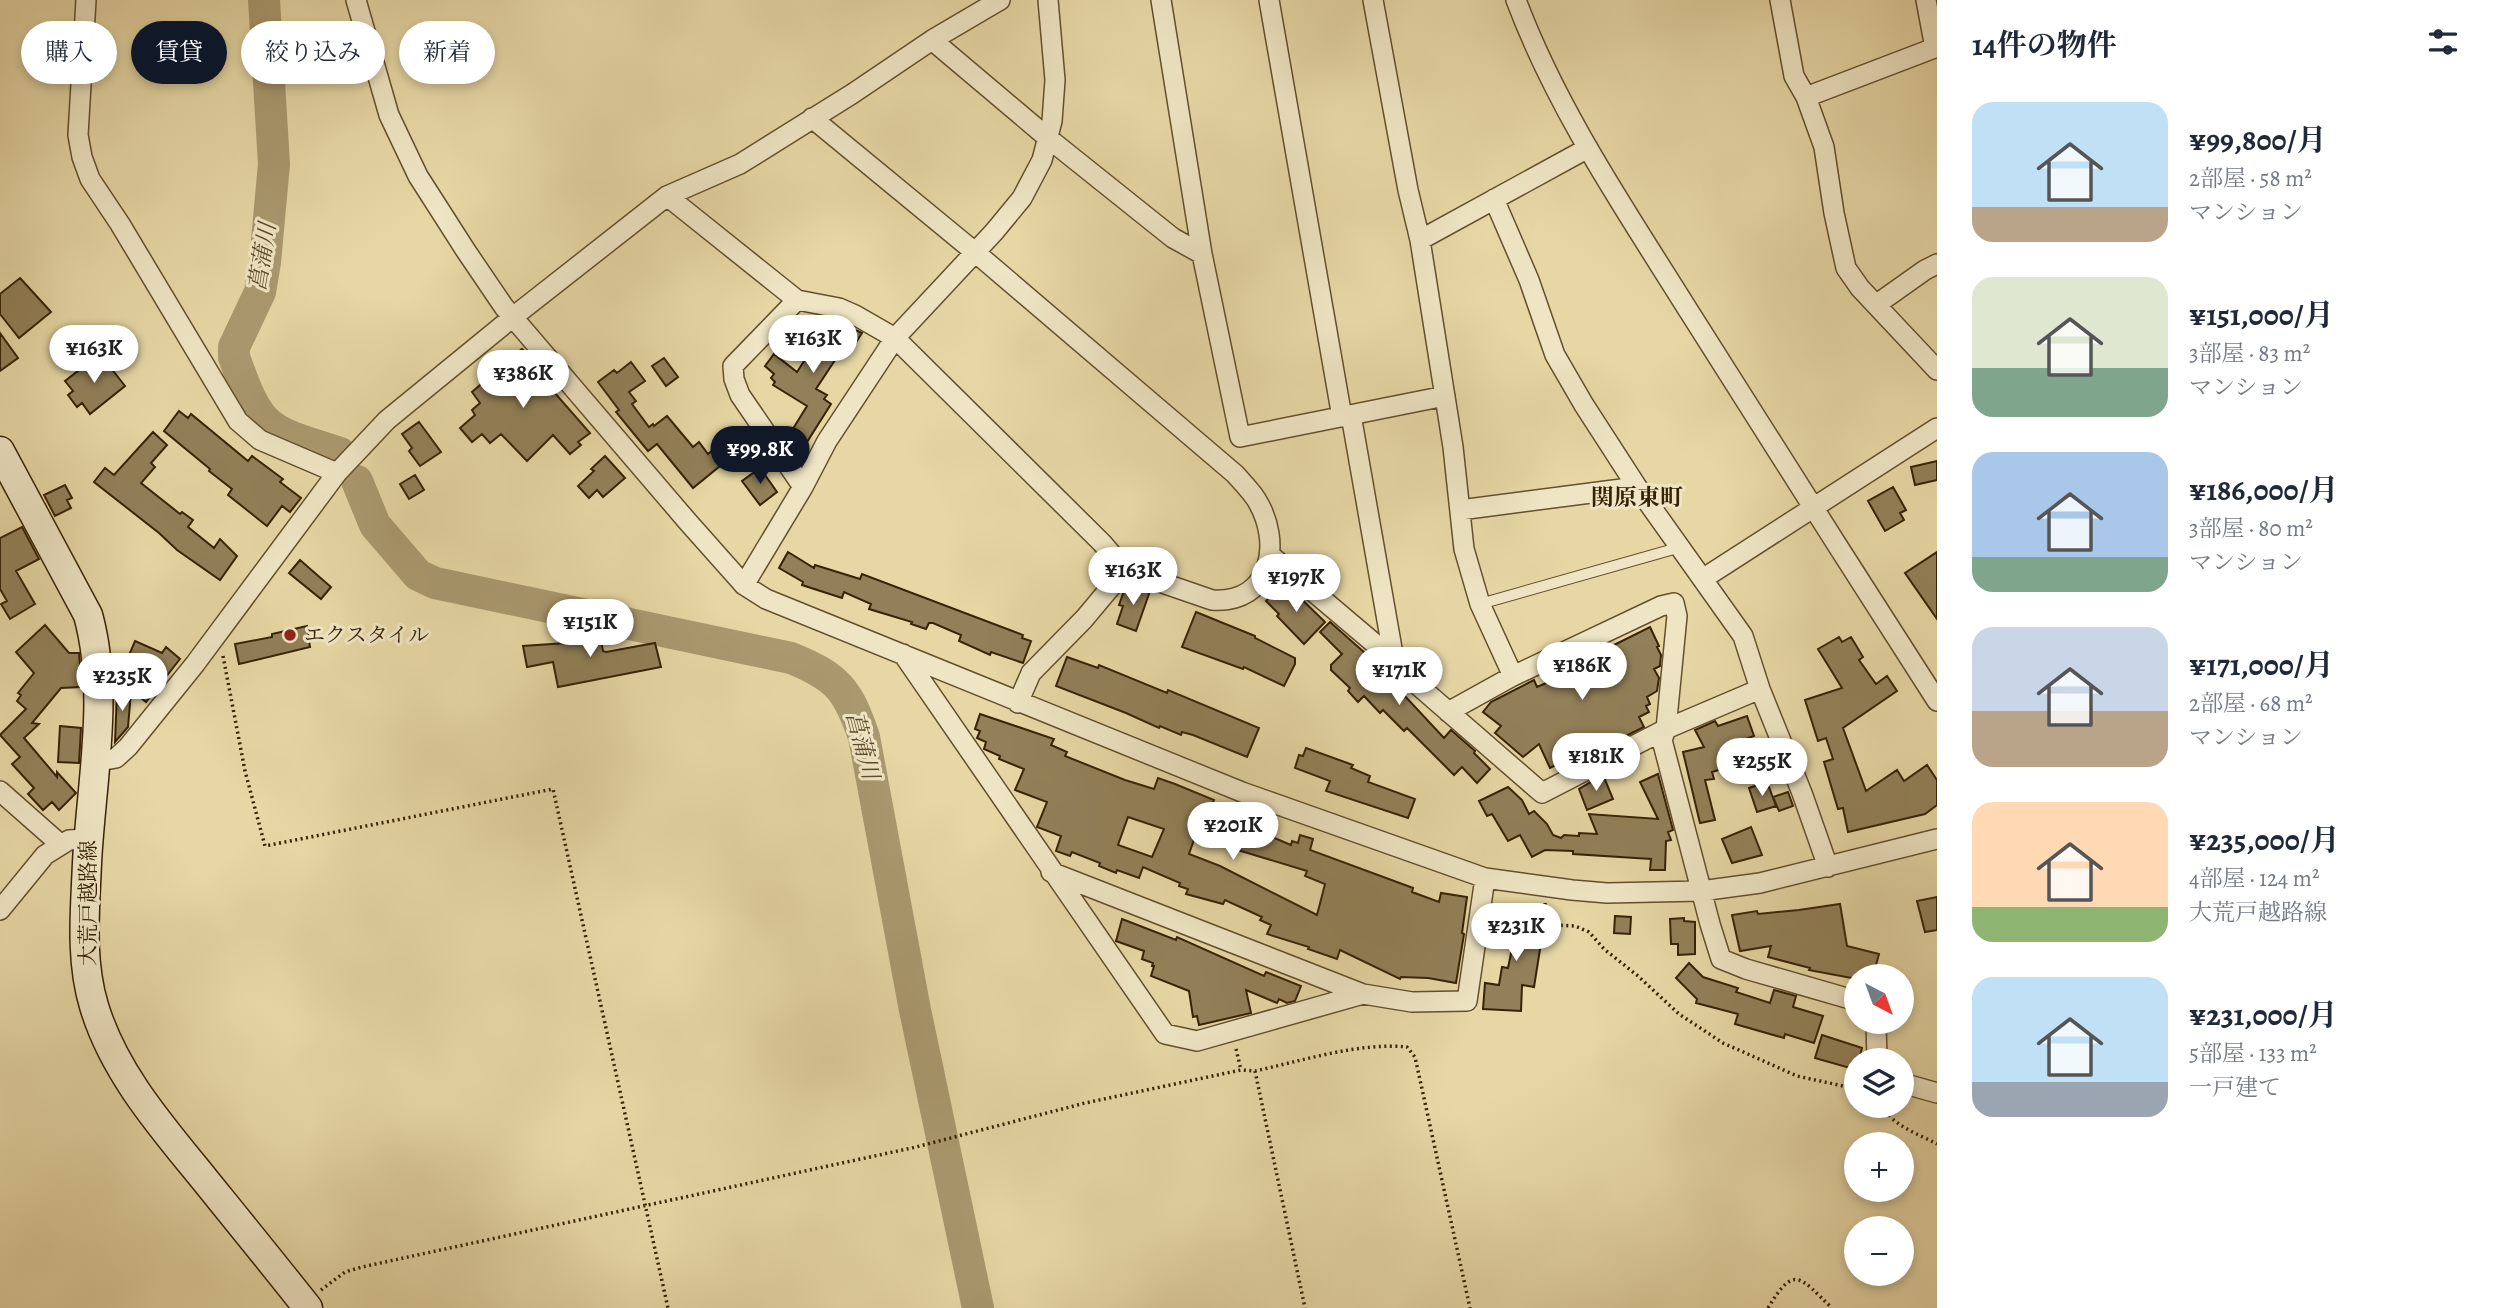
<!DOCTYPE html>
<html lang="ja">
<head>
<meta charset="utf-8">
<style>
	:root { --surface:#fff; --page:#f2f2f3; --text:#1f2937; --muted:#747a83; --accent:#111827 }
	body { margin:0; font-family:Alegreya,"Noto Serif JP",serif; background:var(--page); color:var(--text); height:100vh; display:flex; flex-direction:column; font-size:26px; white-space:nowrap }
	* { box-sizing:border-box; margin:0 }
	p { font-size:23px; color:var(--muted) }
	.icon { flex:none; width:38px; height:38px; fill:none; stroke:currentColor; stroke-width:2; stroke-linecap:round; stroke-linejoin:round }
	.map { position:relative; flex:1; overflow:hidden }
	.side { display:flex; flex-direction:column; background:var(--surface); width:560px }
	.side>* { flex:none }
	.banner { position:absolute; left:21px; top:21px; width:665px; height:63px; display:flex; gap:14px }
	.needle { width:46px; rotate:139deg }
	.tools { position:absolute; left:1844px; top:964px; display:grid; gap:14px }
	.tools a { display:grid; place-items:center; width:70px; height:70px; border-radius:50%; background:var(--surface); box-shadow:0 4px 10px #0003; font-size:35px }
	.price { position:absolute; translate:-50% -60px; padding:0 16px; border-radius:24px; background:#fff; color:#222; font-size:23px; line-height:46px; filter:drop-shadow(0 2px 4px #0008) }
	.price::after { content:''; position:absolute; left:50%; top:42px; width:21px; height:16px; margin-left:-10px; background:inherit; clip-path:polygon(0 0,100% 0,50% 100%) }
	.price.active { background:var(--accent); color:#fff }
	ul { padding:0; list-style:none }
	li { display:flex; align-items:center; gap:21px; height:175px; padding:0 35px }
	li span { display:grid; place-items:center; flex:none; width:196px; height:140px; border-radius:21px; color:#555 }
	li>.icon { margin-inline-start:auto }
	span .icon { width:84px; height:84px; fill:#fffc; stroke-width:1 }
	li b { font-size:30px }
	h2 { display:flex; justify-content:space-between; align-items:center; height:84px; padding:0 35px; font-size:30px }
	.tag { padding:0 24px; border-radius:32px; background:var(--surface); box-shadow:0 4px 10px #0003; font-size:24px; line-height:63px }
	.tag.active { background:var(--accent); color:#fff }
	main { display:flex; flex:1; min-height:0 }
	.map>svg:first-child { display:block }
</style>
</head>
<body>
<main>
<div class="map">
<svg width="1937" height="1308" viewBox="0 0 1937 1308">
	<rect width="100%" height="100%" fill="#e6d7a5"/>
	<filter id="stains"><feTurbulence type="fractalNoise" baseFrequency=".00286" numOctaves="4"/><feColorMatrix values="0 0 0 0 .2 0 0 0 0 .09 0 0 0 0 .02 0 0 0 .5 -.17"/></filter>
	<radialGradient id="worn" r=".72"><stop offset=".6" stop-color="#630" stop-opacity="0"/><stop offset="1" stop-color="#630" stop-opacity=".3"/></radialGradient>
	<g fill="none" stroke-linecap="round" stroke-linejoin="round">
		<path stroke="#aa996f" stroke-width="32" d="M264 0 274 164 265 262 260 292 234 347V357C242 378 251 409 269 424 287 439 318 445 340 453
			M357 481 375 525 418 575 435 583 791 658C838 677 848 690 864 737L915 1010 978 1308"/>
	</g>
	<path fill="#928058" stroke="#372205" stroke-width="2" fill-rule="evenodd" d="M20 278 51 312 19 338 0 314V294Z
		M831 319 862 333 850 352 843 348 816 389 827 395 824 399 831 404 807 442 791 432 807 406 773 385 775 382 771 378 774 374 765 366 774 354 797 372Z
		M0 333 18 358 0 371Z
		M522 349 535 364 532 367 590 433 578 442 581 445 570 454 553 435 527 461 501 434 490 443 482 434 472 442 460 428 475 415 472 410 480 403 472 392Z
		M100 354 125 386 90 414 82 403 77 407 68 395 73 391 65 381Z
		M664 358 678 377 666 386 652 366Z
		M631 362 645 381 629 392 636 401 632 404 649 427 653 424 654 426 667 416 693 447 699 442 708 454 720 444 731 457 693 488 657 444 648 451 616 412 619 410 598 382 614 370 617 373Z
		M179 411 188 418 191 414 248 461 252 456 283 479 280 482 301 498 290 512 282 506 267 526 228 495 232 489 209 471 210 469 164 431Z
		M419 422 441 452 420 466 409 451 412 448 402 434Z
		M153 432 167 445 151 463 155 467 141 483 180 514 182 512 193 520 188 527 214 548 220 539 237 556 220 580 177 550 159 533 94 482 105 468 114 475Z
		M605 456 625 478 603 497 597 490 589 498 578 486 594 471 591 469Z
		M1937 461V480L1915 485 1911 467Z
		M760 468 777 492 760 505 742 481Z
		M415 475 424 490 409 499 400 484Z
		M65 485 72 498 67 500 71 508 55 516 44 495Z
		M1893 487 1906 510 1900 513 1904 520 1885 531 1868 501Z
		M22 527 39 559 16 571 35 604 10 619 1 604 7 601 0 589V538Z
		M788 552 814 568 815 565 860 579 862 574 1023 635 1022 638 1031 641 1023 663 991 652 990 655 959 641 961 635 933 623H929L926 629 911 624 912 622 869 609 871 604 844 592 842 598 802 585 803 582 779 568Z
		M1937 552V619L1905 573Z
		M300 560 331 587 321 599 289 573Z
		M1129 584 1150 591 1136 631 1117 624 1123 606 1119 605 1124 591Z
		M1278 588 1284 594 1290 588 1325 622 1304 644 1277 616 1279 614 1266 601Z
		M1196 612 1255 636V638L1295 658V664L1284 686 1244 667 1243 669 1182 647Z
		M1330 622 1365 653 1361 657 1384 682 1388 678 1444 738 1451 730 1475 751 1474 753 1490 769 1477 783 1462 767 1454 775 1407 728 1404 731 1383 710 1380 713 1364 696 1358 702 1348 691 1350 688 1331 670V665L1342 654 1320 632Z
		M45 625 69 653H79L81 677V687L61 688 32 723 39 724 24 738 57 777V772L76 793 59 810 52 802 43 810 28 794 34 788 12 764 20 757 0 735 26 709 17 701 21 695 18 693 34 673 16 652Z
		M307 626 310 647 239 664 235 644 272 637V634Z
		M1650 627 1659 646 1657 647 1661 655 1660 666 1654 669 1659 678 1657 691 1647 697 1650 704 1646 706 1649 712 1639 717 1644 727 1618 740 1616 735 1608 739 1606 735 1577 755 1550 768 1539 744 1523 757 1495 733 1501 726 1483 712 1491 702 1534 680 1537 687 1558 678 1591 661 1590 658 1610 647Z
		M599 630 603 651 606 652 655 643 661 667 558 687 553 662 527 667 523 646 566 643 564 633Z
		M1839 637 1842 642 1851 637 1863 657 1859 660 1876 684 1887 676 1897 691 1843 728 1866 791 1897 770 1904 781 1927 765 1937 780V805L1925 814 1848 832 1843 808 1838 809 1824 762 1833 759 1826 738 1818 741 1805 700 1842 688 1818 649Z
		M135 641 162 653 166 647 180 659 146 702 135 693 153 669 127 660Z
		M1067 657 1098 668 1099 665 1167 693 1168 690 1259 728 1247 757 1193 735 1182 732 1181 735 1160 726 1159 728 1126 713 1056 686Z
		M117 692H131L128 727 115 742Z
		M980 714 1054 739 1051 745 1067 752 1065 756 1125 780 1154 789 1158 778 1175 784 1214 800 1208 814 1236 824 1237 822 1291 845 1292 841 1298 843 1300 835 1313 839 1310 850 1413 888 1412 892 1439 902 1441 893 1467 897 1462 933 1464 934 1456 983 1428 978 1401 977 1400 979 1340 950 1337 959 1308 949 1309 947 1267 934 1271 925 1260 920 1262 917 1225 900 1223 904 1186 894 1188 889 1179 886 1180 883 1143 867 1139 878 1117 870 1116 873 1099 866 1100 863 1072 852 1070 856 1056 851 1061 836 1037 827 1047 802 1015 790 1024 769 999 759 1000 756 984 749 986 742 977 738 980 731 975 729ZM1128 817 1164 829 1152 857 1118 845ZM1195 837 1307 871 1305 876 1325 884 1317 915 1220 866 1189 854Z
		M1747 716 1754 736 1726 746 1732 766 1712 772 1714 779 1705 780 1715 820 1700 823 1683 752 1704 747 1695 730 1715 721 1718 726Z
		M60 726 81 728 79 763 58 762Z
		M1306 748 1353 765 1351 768 1370 776 1368 782 1415 799 1408 818 1326 791 1330 781 1295 768 1299 755 1303 756Z
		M1658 774 1673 830 1668 832 1671 840 1666 841 1665 870H1650L1651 859 1573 854V851L1545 850 1532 857 1520 835 1508 841 1492 814 1487 816 1479 801 1508 787 1522 800 1529 814 1534 811 1547 824 1553 835 1561 838 1564 835 1579 836V833L1597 834 1589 814 1658 819 1640 782Z
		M1603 775 1613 799 1587 810 1579 789Z
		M1764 783 1766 788 1769 787 1776 806 1757 812 1749 788Z
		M1788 792 1793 806 1779 811 1773 797Z
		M1751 827 1762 855 1732 863 1722 839Z
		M1937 897V930L1925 932 1917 901Z
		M1840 904 1847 946 1879 954 1873 976H1857V979L1809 970 1810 968 1768 957 1771 946 1740 951 1732 915 1757 911 1758 914 1799 910Z
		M1508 908 1542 918 1535 942 1541 943 1534 987 1522 985 1521 1011 1483 1009 1485 983 1499 985 1502 967 1508 968 1515 934 1502 930Z
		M1615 916 1631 917 1630 934 1614 933Z
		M1684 918V921L1695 922V954L1678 955V944H1671L1670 919Z
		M1122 919 1176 940 1177 937 1264 976 1266 972 1301 986 1295 1001 1287 1003 1279 999 1277 1003 1246 990 1251 1013 1199 1025 1197 1016 1193 1017 1189 991 1151 976 1154 966H1152L1153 963 1142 959 1144 951 1116 941Z
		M1689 963 1703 977 1738 988 1736 992 1770 1003 1774 990 1796 996 1793 1007 1823 1016 1814 1043 1785 1034 1784 1038 1735 1024 1738 1014 1696 1003 1697 999 1676 978Z
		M1822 1035 1862 1048 1859 1060H1857V1070L1815 1058Z"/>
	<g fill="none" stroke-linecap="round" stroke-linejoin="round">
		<g stroke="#634f2d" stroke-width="12">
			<path id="service" d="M1480 604 1681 547"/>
		</g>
		<g stroke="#634f2d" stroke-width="22">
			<path id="minor" d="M86 0 78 135 82 157 90 179 120 224 238 421 260 440 337 473
				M356 0 389 115 418 176 466 251 504 307 688 522 744 585 766 599 1242 792 1485 878 1572 890 1607 893 1701 891 1760 883 1937 839
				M1161 0 1202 254 1240 437 1445 396
				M1269 0 1342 417
				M1373 0 1408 190 1420 240
				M1516 0C1558 112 1627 212 1690 313 1772 443 1854 572 1937 701
				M1780 0 1794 76 1806 97 1824 147 1834 213 1846 268 1860 288 1937 370
				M1926 0 1935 48
				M932 40 1048 138 1173 238 1202 254
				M1806 97 1937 47
				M667 196 797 300 839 308 855 315 895 338 1102 543 1125 570 1212 600C1272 604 1283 542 1256 499 1250 490 1242 482 1235 474L976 253 812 118
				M1494 199 1529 280 1555 355 1584 405 1637 487 1743 636 1760 689 1802 793 1828 867
				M797 300 733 366 734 379 740 395 803 487
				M1877 304 1925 270 1937 264
				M1351 415 1394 660 1413 681 1542 793 1666 729 1760 689
				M1460 510 1637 487
				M1270 555 1394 660
				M1704 578 1937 428
				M744 585 803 487 827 441 895 338 994 232 1022 198 1042 160 1052 121 1055 80 1048 0
				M903 654 1165 1034 1197 1041 1363 994
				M1513 676 1480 604 1464 549 1453 447 1420 240 1588 148
				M1018 703 1031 673 1084 619 1125 570
				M1448 712 1513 676 1661 606 1674 603 1677 616 1666 729 1662 740 1710 924 1721 959 1746 969 1857 1001
				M94 762 116 758 128 747 195 664 337 473 387 420 513 317 667 196 740 164 852 94 932 40 1000 0
				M0 791 60 844
				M1051 872 1363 994 1412 1002 1467 1001 1485 878
				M0 910 45 855 69 840 88 839
				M1876 1022 1877 1060
				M1902 1083 1937 1093"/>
		</g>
		<g stroke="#372205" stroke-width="31">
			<path id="secondary" d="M0 451 88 615C110 694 91 783 87 863 85 911 80 960 94 1006 114 1073 162 1127 205 1180 239 1222 274 1265 308 1308"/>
		</g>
		<path stroke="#372205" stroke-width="3.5" stroke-dasharray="2 3.5" stroke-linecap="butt" d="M223 656 245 771 265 846 553 789 668 1308
			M1545 903V918L1555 925 1575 926 1589 932 1604 949 1638 976 1679 1014 1723 1043 1797 1076 1857 1089
			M1236 1049 1241 1070
			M1255 1071 1305 1308
			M1883 1106C1892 1126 1919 1134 1937 1144
			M321 1290 345 1272 362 1267 916 1147 1085 1103 1241 1070 1255 1071C1301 1061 1360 1042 1407 1047L1415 1057 1470 1308
			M1768 1308C1795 1263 1800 1278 1832 1308"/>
		<use href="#service" stroke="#efe5c4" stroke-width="10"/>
		<use href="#minor" stroke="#efe5c4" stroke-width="19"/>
		<use href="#secondary" stroke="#efe5c4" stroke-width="28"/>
	</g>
	<circle fill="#8f2418" stroke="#efe5c4" stroke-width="2.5" cx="290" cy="635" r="7"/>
	<g text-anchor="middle" stroke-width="6" stroke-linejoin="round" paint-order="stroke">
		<g font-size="21" fill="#372205" stroke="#efe5c4" text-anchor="start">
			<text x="304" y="642">エクスタイル</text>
		</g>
		<g font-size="21" fill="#372205" stroke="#efe5c4">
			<text transform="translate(88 903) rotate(-90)" y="7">大荒戸越路線</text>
		</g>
		<g font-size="23" font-style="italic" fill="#5f4c2a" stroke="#efe5c4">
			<text transform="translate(262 257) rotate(-81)" y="8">菖蒲川</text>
			<text transform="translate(863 745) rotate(75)" y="8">菖蒲川</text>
		</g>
		<g font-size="23" font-weight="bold" fill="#372205" stroke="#efe5c4">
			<text x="1637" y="505">関原東町</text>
		</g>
	</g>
	<rect width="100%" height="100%" filter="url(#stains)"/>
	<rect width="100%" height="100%" fill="url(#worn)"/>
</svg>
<div class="tools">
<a><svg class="needle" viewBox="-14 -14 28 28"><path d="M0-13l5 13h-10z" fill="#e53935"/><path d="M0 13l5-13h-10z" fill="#747a83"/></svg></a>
<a><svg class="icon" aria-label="layers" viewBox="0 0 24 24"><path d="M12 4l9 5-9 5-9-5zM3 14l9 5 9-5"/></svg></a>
<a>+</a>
<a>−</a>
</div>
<b class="price" style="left:813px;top:375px">¥163K</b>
<b class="price" style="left:94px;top:385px">¥163K</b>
<b class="price" style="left:523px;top:410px">¥386K</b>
<b class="price active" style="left:760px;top:486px">¥99.8K</b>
<b class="price" style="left:1133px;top:607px">¥163K</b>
<b class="price" style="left:1296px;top:614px">¥197K</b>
<b class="price" style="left:590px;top:659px">¥151K</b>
<b class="price" style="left:1582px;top:702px">¥186K</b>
<b class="price" style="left:1399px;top:707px">¥171K</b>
<b class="price" style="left:122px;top:713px">¥235K</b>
<b class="price" style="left:1596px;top:793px">¥181K</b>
<b class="price" style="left:1762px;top:798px">¥255K</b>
<b class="price" style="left:1233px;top:862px">¥201K</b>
<b class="price" style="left:1516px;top:963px">¥231K</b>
<div class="banner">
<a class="tag">購入</a>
<a class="tag active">賃貸</a>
<a class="tag">絞り込み</a>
<a class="tag">新着</a>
</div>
</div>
<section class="side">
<h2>14件の物件<svg class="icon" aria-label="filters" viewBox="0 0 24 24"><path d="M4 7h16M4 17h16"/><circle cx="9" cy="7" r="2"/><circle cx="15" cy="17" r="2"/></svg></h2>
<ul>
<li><span style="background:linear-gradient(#bfe0f5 75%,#b9a48a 0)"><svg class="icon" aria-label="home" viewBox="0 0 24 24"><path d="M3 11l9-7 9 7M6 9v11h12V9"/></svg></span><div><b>¥99,800/月</b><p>2部屋 · 58 m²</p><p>マンション</p></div></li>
<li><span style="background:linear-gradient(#dfe7d0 65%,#7fa58c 0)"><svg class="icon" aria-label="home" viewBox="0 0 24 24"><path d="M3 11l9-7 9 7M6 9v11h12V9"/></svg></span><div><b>¥151,000/月</b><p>3部屋 · 83 m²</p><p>マンション</p></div></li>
<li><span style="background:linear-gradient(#a9c7e8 75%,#7fa58c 0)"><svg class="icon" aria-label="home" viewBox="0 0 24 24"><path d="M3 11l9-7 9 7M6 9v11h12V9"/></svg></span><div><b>¥186,000/月</b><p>3部屋 · 80 m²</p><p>マンション</p></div></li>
<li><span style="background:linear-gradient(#c9d6e8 60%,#b9a48a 0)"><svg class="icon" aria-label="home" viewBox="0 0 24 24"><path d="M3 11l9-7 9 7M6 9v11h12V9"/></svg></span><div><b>¥171,000/月</b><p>2部屋 · 68 m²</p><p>マンション</p></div></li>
<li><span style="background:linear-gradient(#ffd9b3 75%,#8fb573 0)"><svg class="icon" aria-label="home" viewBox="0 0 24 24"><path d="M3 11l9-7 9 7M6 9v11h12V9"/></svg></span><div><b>¥235,000/月</b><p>4部屋 · 124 m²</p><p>大荒戸越路線</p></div></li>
<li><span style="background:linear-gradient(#bfe0f5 75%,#9aa5b1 0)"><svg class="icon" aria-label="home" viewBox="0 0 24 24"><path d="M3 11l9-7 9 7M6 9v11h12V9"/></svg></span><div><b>¥231,000/月</b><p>5部屋 · 133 m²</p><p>一戸建て</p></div></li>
</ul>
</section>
</main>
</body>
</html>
